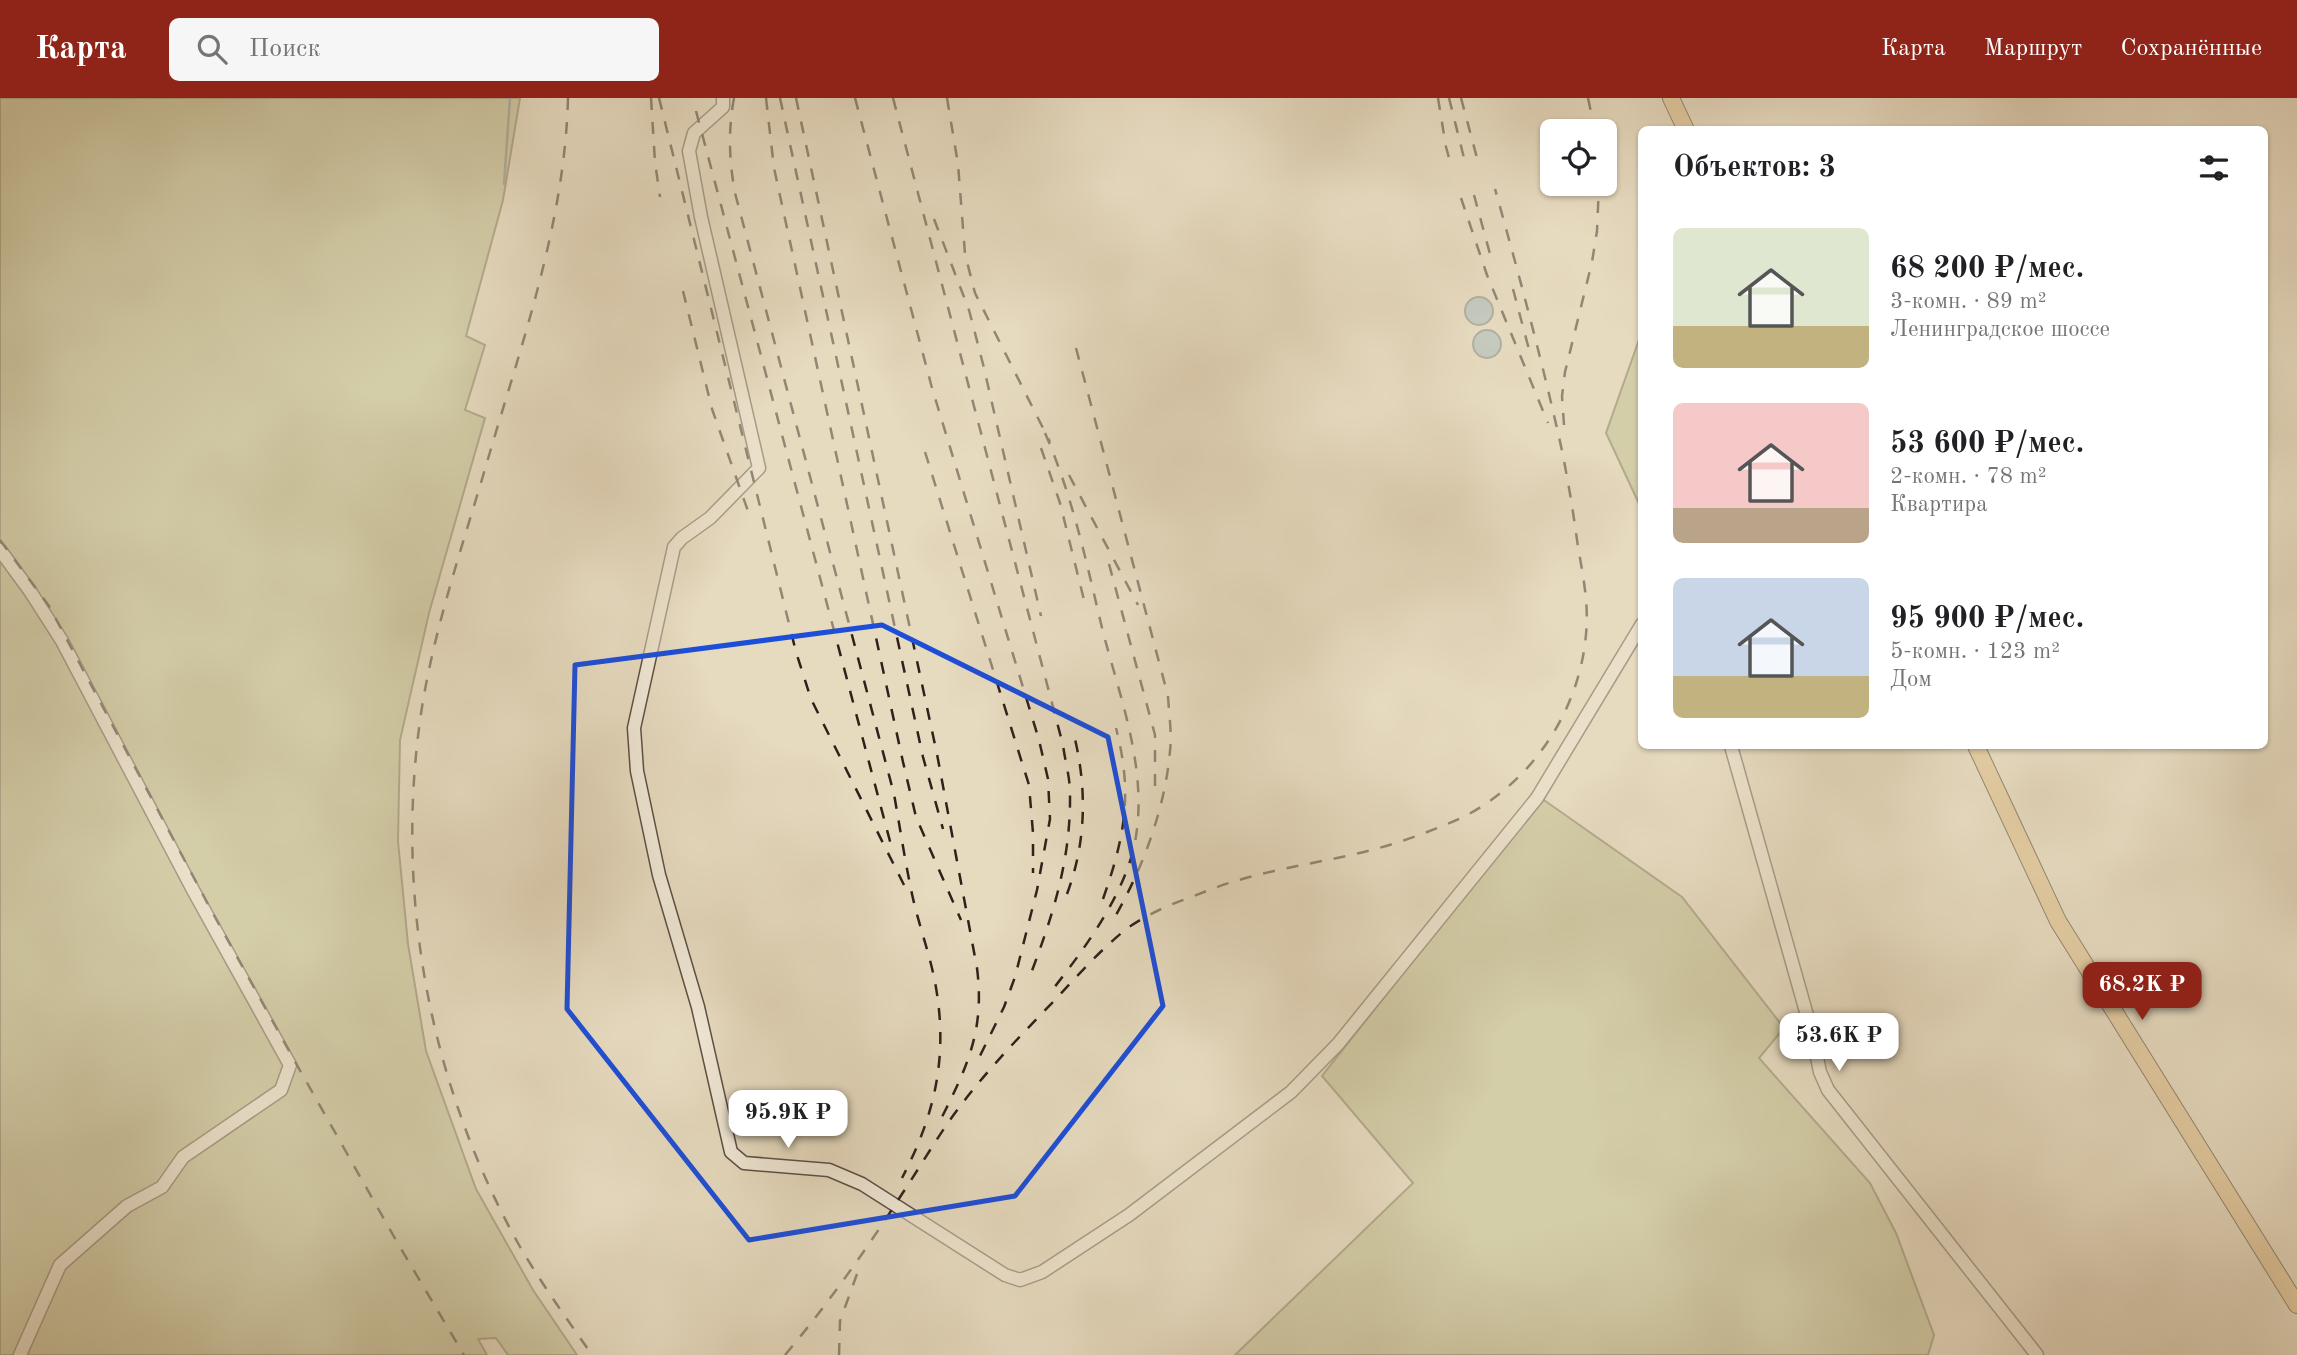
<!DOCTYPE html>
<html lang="ru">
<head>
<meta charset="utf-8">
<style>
	:root { --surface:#fff; --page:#f6f6f6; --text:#202124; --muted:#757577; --accent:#8f2418 }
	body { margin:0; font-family:"Old Standard TT",serif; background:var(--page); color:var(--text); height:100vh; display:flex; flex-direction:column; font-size:26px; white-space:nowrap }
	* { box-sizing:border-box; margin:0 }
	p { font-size:23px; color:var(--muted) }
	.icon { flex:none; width:38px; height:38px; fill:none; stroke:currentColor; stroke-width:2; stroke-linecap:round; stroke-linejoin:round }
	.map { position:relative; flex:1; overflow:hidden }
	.sheet { position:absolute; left:1638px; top:28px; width:630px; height:623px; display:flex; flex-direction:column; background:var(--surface); border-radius:10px; box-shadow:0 2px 5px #0004 }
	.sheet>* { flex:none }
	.fabs { position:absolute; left:1540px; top:21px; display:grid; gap:14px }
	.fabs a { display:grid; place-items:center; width:77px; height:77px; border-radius:10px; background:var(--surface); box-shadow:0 2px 5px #0004; font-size:35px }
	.price { position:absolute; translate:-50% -60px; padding:0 16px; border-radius:14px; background:#fff; color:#222; font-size:23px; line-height:46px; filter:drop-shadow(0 2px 4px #0008) }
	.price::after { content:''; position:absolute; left:50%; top:42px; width:21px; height:16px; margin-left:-10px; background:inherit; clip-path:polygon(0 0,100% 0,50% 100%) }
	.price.active { background:var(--accent); color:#fff }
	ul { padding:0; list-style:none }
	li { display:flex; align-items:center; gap:21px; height:175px; padding:0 35px }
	li span { display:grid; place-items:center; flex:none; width:196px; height:140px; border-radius:10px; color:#555 }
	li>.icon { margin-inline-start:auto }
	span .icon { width:84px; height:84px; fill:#fffc; stroke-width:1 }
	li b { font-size:30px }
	h2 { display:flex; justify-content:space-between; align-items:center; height:84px; padding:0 35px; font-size:30px }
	header { display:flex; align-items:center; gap:42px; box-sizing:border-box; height:98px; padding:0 35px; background:var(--accent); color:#fff }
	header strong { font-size:33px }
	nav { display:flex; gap:38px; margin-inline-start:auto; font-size:24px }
	.search { width:490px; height:63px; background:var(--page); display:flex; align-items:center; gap:18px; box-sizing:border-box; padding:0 24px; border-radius:10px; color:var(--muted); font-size:26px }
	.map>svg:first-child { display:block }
</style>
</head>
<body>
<header>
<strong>Карта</strong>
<div class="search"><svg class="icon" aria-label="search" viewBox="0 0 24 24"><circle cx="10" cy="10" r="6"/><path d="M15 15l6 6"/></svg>Поиск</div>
<nav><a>Карта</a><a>Маршрут</a><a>Сохранённые</a></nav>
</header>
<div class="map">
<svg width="2297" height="1257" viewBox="0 0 2297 1257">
	<rect width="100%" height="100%" fill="#e6dabf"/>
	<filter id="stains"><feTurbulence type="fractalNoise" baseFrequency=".00286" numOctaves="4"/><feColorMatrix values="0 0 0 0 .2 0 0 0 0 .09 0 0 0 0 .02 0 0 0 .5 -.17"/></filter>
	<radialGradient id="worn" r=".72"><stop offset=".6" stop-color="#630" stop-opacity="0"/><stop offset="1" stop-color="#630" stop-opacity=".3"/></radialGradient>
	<path fill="#bdbd8c" stroke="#766f53" stroke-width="2" d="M0 0H520L503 102 466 238 485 247 465 312 485 320 429 515 400 642 398 743 408 846 426 953 476 1091 533 1192 577 1257H508L496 1240 478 1241 487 1257H0Z
		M1641 236V410L1606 335Z
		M1541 700 1682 799 1784 930 1759 960 1870 1085 1896 1135 1934 1237 1928 1257H1235L1413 1085 1322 978Z"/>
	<path fill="#9db7be" stroke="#717b7c" stroke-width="2" d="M1465 213a14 14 0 1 1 28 0a14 14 0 1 1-28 0Z
		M1473 246a14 14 0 1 1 28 0a14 14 0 1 1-28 0Z"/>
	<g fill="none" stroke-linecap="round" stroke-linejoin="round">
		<path stroke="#717b7c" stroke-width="2.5" d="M504 86 510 0"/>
		<g stroke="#5d4f43" stroke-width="15">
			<path id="minor" d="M723 0V9L694 35 689 53 701 119 759 370 710 420 682 440 674 449 634 630 637 673 659 777 698 909 731 1054 744 1065 829 1072 862 1086 1005 1177 1020 1182 1042 1174 1129 1117 1291 994 1338 946 1537 700 1642 526
				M0 452 30 493 62 543 193 792 290 967 281 992 183 1059 162 1089 127 1108 60 1167 20 1257
				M1731 648 1812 935 1820 974 1828 992 2037 1257"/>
		</g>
		<g stroke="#2f211a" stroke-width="18">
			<path id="major" d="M1671 0 1686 32
				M1976 648 2058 823 2297 1207"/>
		</g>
		<use href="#minor" stroke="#efe7d5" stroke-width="12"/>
		<use href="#major" stroke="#e3bd80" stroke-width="16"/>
		<path stroke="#2f211a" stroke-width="2.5" stroke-dasharray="12 12" stroke-linecap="butt" d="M568 0C565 121 524 239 490 354 467 434 439 514 424 597 392 783 426 981 519 1147 541 1185 567 1221 592 1257
			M651 0 655 64 660 99
			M659 0 796 554 811 601 906 791
			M734 0C728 33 729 62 735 95L894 696C900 730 905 763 912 796 918 824 928 851 934 879 949 953 937 1013 902 1080
			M766 0 774 70 903 664 916 719 961 822
			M780 0 923 659 943 731
			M796 0 937 656 977 870C985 933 967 969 940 1023
			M855 0 932 290 1039 642 1048 681 1050 721 1037 792 1015 879 1004 909 975 968
			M893 0 1063 647C1065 663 1070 679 1070 695 1071 762 1053 817 1030 878
			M947 0 958 66 965 156 975 195 1050 344
			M1438 0 1446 49 1451 67
			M1449 0 1465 64
			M1461 0 1477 60
			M1588 0 1595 33
			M696 13 891 747
			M1474 97 1490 156
			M1461 100 1487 177 1548 325
			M934 121 969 212 983 266 1041 518
			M1513 191 1531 259
			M683 193 712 311 749 416
			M1076 250 1168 598C1169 616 1172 635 1170 653 1165 710 1144 767 1116 817
			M1564 327 1562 298 1565 274 1592 164 1597 133 1599 86
			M1045 335C1073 399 1087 467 1103 534 1120 599 1147 670 1136 738 1128 792 1086 849 1053 891
			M1041 350 1060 405 1085 506
			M925 354 1029 687 1033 735V775
			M1069 377 1138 507
			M0 442 49 508 210 810 293 960 397 1144 464 1257
			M1109 466 1155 637V690
			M1067 796C1086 745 1087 693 1075 641
			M1103 801C1125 738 1133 696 1116 630
			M785 1257C828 1206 866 1152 902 1096 920 1069 936 1041 955 1015 985 974 1020 938 1055 902 1078 877 1102 850 1129 829 1147 817 1166 808 1186 801 1204 794 1221 787 1239 782 1293 766 1349 761 1402 743 1425 735 1447 727 1469 716 1535 680 1580 610 1586 536 1589 507 1583 477 1578 449 1573 412 1567 375 1559 339 1540 255 1518 173 1495 91
			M839 1257 840 1223 857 1176"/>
	</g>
	<path d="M0 0H2297V1257H0ZM882 527 1108 639 1163 908 1015 1098 749 1142 567 911 575 567Z" fill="#e6dabf" fill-opacity=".55" fill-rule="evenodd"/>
	<path fill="none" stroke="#1d4ed8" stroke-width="5" stroke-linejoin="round" d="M882 527 1108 639 1163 908 1015 1098 749 1142 567 911 575 567Z"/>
	<rect width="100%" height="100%" filter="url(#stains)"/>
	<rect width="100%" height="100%" fill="url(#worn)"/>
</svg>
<div class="fabs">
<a><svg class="icon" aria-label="locate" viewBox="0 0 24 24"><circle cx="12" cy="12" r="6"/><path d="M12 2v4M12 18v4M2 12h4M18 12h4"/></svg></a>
</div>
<b class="price active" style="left:2142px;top:924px">68.2K ₽</b>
<b class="price" style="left:1839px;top:975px">53.6K ₽</b>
<b class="price" style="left:788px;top:1052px">95.9K ₽</b>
<section class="sheet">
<h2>Объектов: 3<svg class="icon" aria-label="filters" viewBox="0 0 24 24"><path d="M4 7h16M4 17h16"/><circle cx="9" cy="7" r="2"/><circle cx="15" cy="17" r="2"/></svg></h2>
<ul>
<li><span style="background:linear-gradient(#dfe7d0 70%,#c2b280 0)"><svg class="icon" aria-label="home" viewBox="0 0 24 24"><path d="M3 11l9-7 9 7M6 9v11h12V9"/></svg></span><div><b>68 200 ₽/мес.</b><p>3-комн. · 89 m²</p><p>Ленинградское шоссе</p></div></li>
<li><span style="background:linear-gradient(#f6c9c9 75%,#b9a48a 0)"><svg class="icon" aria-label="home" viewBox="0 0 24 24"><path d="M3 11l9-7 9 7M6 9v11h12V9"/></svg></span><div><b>53 600 ₽/мес.</b><p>2-комн. · 78 m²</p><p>Квартира</p></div></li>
<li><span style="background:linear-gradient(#c9d6e8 70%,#c2b280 0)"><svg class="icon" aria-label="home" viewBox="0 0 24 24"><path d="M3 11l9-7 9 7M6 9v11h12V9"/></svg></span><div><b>95 900 ₽/мес.</b><p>5-комн. · 123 m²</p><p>Дом</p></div></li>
</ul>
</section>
</div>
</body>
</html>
